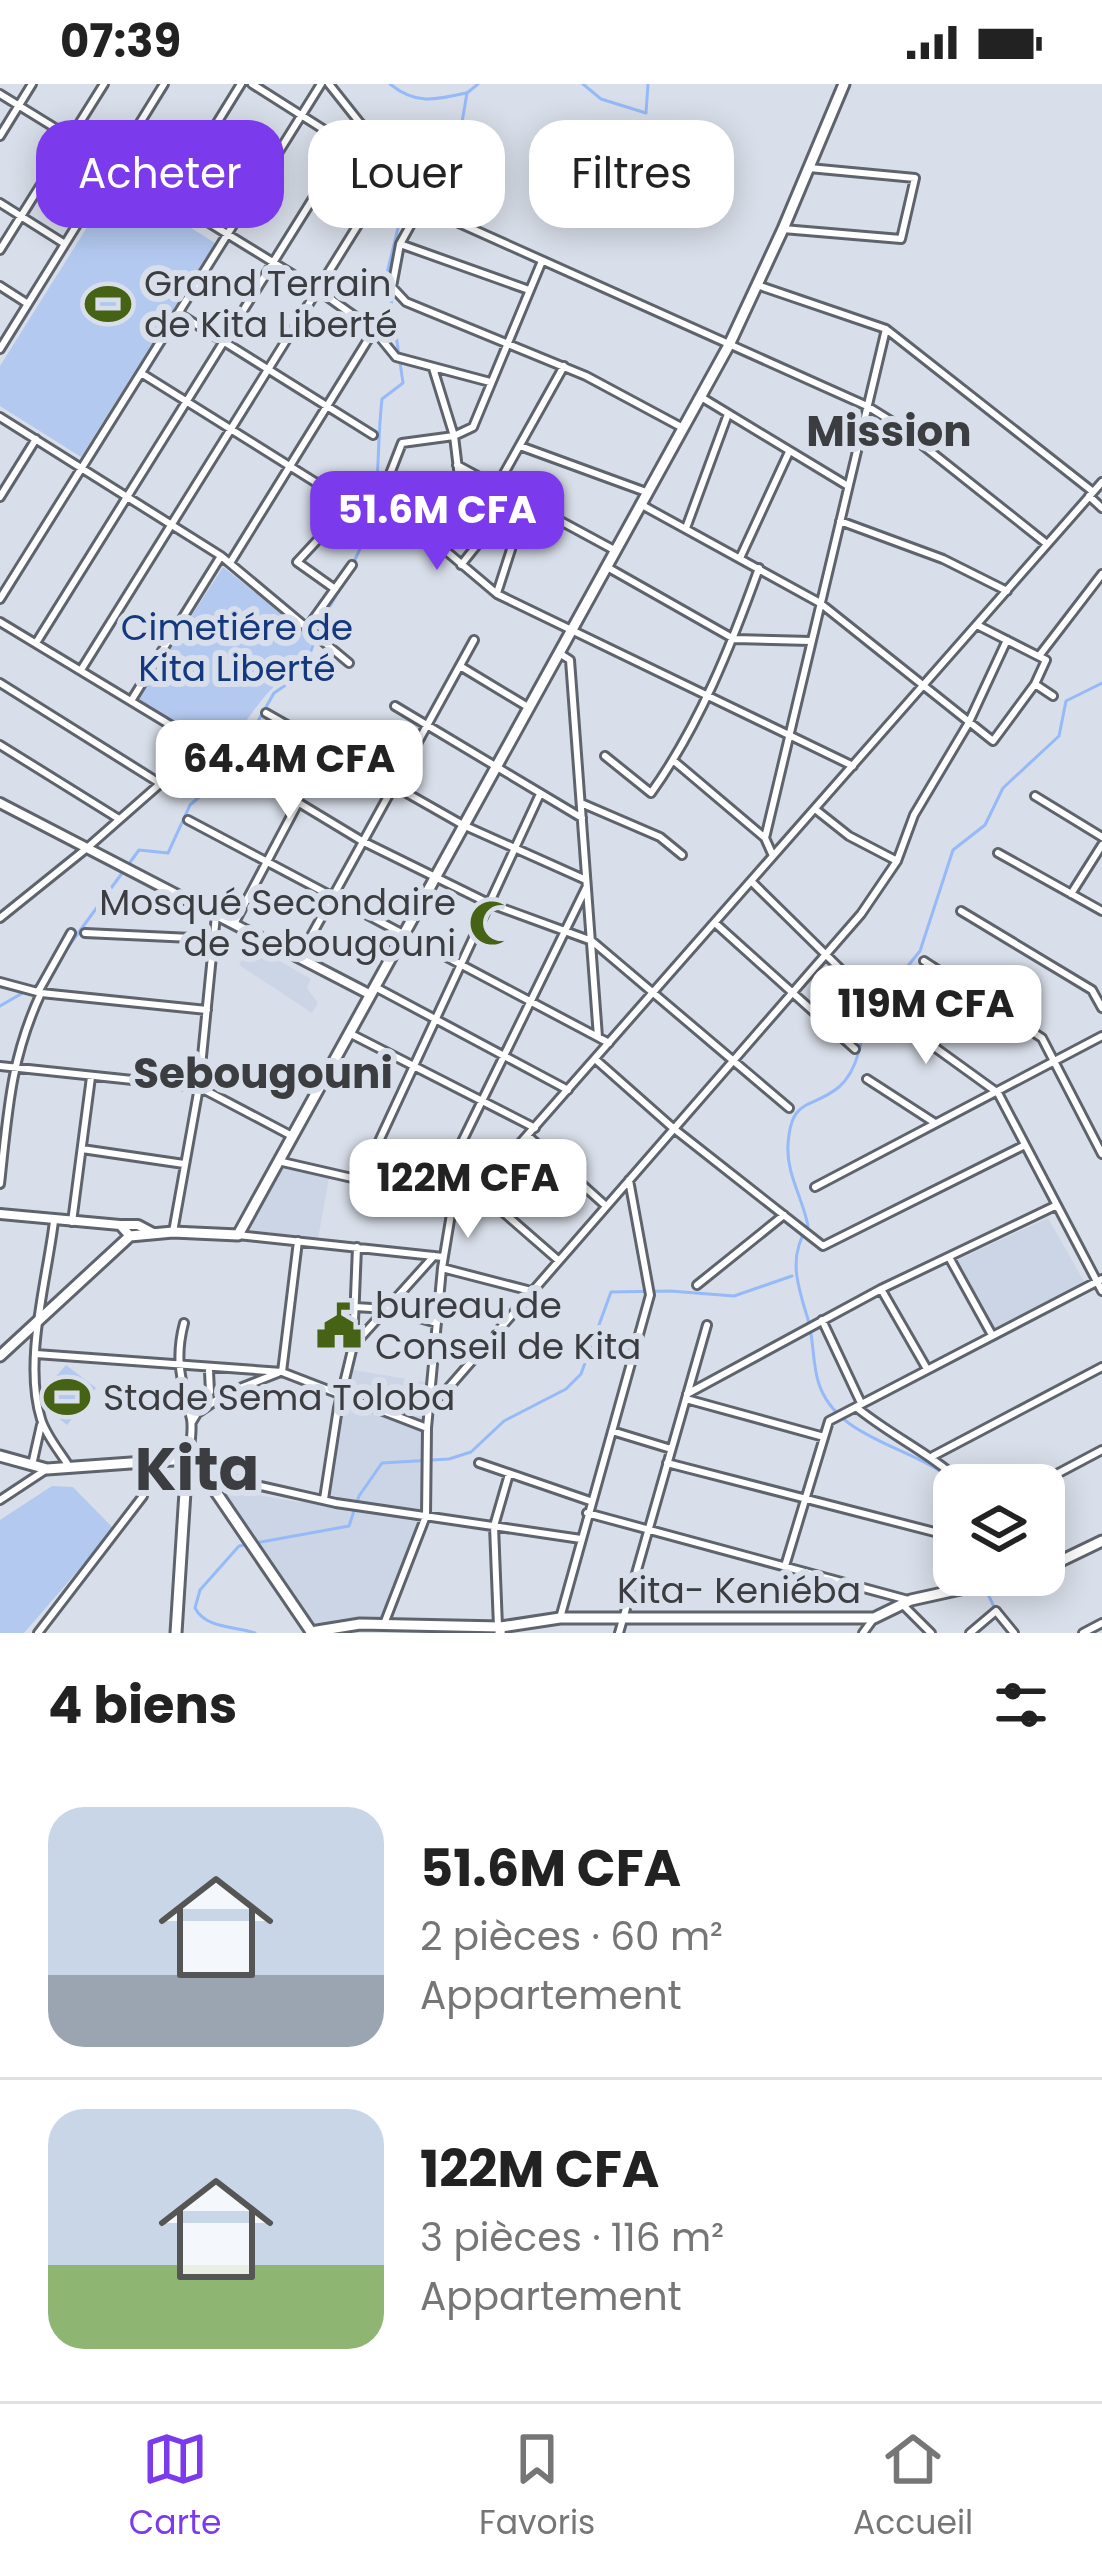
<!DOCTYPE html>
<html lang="fr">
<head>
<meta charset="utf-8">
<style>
	:root { --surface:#fff; --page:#f6f6f6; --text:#222; --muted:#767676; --line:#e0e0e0; --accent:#7c3aed }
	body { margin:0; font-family:Poppins,sans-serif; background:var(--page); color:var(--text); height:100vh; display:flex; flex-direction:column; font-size:45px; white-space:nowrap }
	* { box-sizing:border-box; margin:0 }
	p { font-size:39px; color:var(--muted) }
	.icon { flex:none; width:66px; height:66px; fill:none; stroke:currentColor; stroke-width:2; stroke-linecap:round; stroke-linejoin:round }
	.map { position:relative; height:1549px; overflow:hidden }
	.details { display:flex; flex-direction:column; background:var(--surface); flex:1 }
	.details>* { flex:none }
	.top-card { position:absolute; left:36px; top:36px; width:1032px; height:108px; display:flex; gap:24px }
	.buttons { position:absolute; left:933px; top:1380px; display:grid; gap:24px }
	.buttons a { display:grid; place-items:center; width:132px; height:132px; border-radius:24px; background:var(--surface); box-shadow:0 6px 30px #0003; font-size:60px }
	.price { position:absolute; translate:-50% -102px; padding:0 27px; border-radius:24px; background:#fff; color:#222; font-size:39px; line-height:78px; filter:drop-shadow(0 3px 6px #0008) }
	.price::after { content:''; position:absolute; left:50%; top:72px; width:36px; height:27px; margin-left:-18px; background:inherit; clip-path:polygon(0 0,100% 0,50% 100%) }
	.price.active { background:var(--accent); color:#fff }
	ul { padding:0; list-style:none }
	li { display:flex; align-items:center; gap:36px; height:300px; padding:0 48px }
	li+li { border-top:3px solid var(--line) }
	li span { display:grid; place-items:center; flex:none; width:336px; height:240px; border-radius:36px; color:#555 }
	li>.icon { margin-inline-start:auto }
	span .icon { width:144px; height:144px; fill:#fffc; stroke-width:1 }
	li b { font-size:51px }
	h2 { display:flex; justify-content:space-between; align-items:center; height:144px; padding:0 48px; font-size:51px }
	.tag { padding:0 42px; border-radius:36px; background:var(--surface); box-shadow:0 6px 30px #0003; font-size:42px; line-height:108px }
	.tag.active { background:var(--accent); color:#fff }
	.status { display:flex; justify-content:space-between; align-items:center; height:84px; padding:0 60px; background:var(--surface); direction:ltr }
	.status svg { height:33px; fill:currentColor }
	.tabs { display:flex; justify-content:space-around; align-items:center; height:168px; border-top:3px solid var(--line); background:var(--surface); font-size:33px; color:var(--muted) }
	.tabs a { display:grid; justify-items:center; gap:6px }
	.tabs .active { color:var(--accent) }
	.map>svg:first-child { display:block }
</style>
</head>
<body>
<div class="status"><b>07:39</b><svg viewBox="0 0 49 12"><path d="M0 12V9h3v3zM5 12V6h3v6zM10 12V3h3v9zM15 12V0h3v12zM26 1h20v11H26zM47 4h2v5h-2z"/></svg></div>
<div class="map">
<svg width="1102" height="1549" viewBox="0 0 1102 1549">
	<rect width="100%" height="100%" fill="#d9dfea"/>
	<path fill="#cbd5e6" d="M245 871 271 872 311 895 307 904 318 919 312 929 239 881Z
		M283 1084 329 1094 318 1155 251 1146 249 1142Z
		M1048 1134 1085 1199 993 1247 955 1177Z
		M347 1285 432 1299 424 1432 381 1533 314 1540 219 1404 298 1418 323 1416Z"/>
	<path fill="#b3c9f0" d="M116 97 215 159 81 373 0 322V282Z
		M223 483 312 554C306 595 287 586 265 612 251 629 238 649 224 668L138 615Z
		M66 1281 96 1304 67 1341 44 1322 45 1305Z
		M52 1402 73 1403 114 1445 24 1549H0V1436Z"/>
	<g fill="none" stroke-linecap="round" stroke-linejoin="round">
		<path stroke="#96b9f8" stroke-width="3" d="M390 0C416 21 435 16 466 9
			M583 0 601 15 646 29 648 0
			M352 482C386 415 374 385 382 315L403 299 387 189 399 140 460 50 467 9 478 0
			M57 878 139 766 168 769 190 721 230 686 274 609 303 589 322 536 345 496
			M0 922 40 899
			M958 1401C916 1361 836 1358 818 1297 812 1276 814 1253 807 1232 797 1200 788 1172 808 1142 803 1115 786 1089 788 1061 791 1012 811 1026 839 1003 860 985 863 949 866 924L889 905 920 867 953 766 985 741 1003 704 1059 652 1066 617 1102 599
			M979 1491 995 1525
			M255 1549C235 1542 206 1545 195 1524L200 1506 239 1462 349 1442 359 1412 382 1379 449 1375 471 1368 504 1337 566 1305 581 1290 611 1208 670 1207 734 1212 792 1192"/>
		<g stroke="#5e636c" stroke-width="12">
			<path id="minor" d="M252 0 345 59
				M0 10 318 206 374 246 396 273 490 298
				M0 52 32 0
				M170 115 241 0
				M0 119 65 160
				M783 145 901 155 915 94 809 84
				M400 160 529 206
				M0 166 104 0
				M757 201 886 245 1092 407
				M0 202 28 220
				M178 229 373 351
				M0 265 164 0
				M433 284 454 352 463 426 481 456 461 481
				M141 289 315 398 362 408 426 450 497 510 853 682
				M701 313 848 402
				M0 333 221 472 349 579
				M683 344 586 292 406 218 392 203 400 160 421 122 867 322 896 340 1047 460
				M520 362 646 408
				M457 381 616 467
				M497 402 564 282
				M1089 412 1102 424
				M0 413 36 355
				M379 418 402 359 454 352 473 343 542 177
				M640 420 820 519 993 657 1035 600 1053 612
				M840 437 943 475 1007 507
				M686 444 728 330
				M740 474 789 368
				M230 479 374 246
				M607 483 734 555 811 557
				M335 505 297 478 362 408
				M497 509 515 453 495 438 509 409
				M0 515 321 0
				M0 538 362 757 488 819 592 857 789 1024
				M977 541 1046 576 1035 600
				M307 544 352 481
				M36 559 360 39
				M559 569 570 576 598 953
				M1039 572 1102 490
				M460 582 528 623
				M81 586 399 75 360 39 329 0
				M0 599 161 700
				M131 617 221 472
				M395 622 582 734
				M266 629 463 741 586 796
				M0 661 119 735
				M605 672 651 709C699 642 731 562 759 484
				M674 677 765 754 773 772
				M1035 712 1102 753
				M290 714 322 660
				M581 719 660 753 682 771
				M815 725 849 752 897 777
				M188 736 609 959
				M765 754 886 245
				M998 769 1102 827
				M752 798 879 923 998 1009 1102 1207
				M1071 810 1102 761
				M961 827 1092 906 1102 924
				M0 834 87 764 203 662
				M715 839 855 965
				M234 840 298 719
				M85 849 213 855
				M299 874 474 556
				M924 877 1042 954 1102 1070
				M0 898 41 909 207 926
				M377 904 568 1006
				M38 908 71 849
				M349 949 535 1044
				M595 975 673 1044 823 1162 1025 1061
				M0 982 199 1003 292 1052
				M867 995 935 1039
				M528 1052 606 1122
				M82 1065 184 1080
				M278 1077 435 1113 452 1124 465 1122 1102 398
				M361 1096 540 710
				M0 1100C8 1028 10 976 41 909
				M815 1103 1102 952
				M480 1108 558 1176
				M435 1113 586 804
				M54 1137C47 1196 23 1277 41 1335 46 1352 61 1369 70 1384
				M72 1138 91 993
				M173 1148 199 1003 216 831
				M238 1151 443 1173
				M950 1175 992 1251
				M442 1184 531 1207
				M697 1201 784 1131
				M881 1205 927 1285
				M355 1223 388 1225 437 1239
				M822 1236 861 1319
				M184 1239C174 1277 182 1298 191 1335 193 1346 190 1361 189 1374
				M353 1262 434 1172
				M36 1270 282 1288 427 1344
				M282 1288 298 1157
				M687 1310 881 1205 1057 1121
				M686 1315 824 1353
				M856 1323C891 1352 931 1369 964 1401
				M430 1325 861 830 897 777 914 731 968 640 1007 556
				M199 1328 227 1309 278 1289
				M192 1338 210 1308 209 1287
				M612 1347 671 1365
				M933 1372 1102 1283
				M479 1379 590 1417
				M667 1379 954 1453
				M32 1381 41 1341
				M209 1385 234 1396 336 1419 581 1455
				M1036 1401 1102 1366
				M324 1415 338 1324 353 1262 357 1163
				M0 1416 47 1385
				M587 1429 908 1516
				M785 1482 829 1337 1102 1195
				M902 1520 931 1549
				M560 1534 650 1211 629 1096
				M384 1540 426 1432 427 1344 442 1184 452 1124
				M498 1543 494 1442 509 1390
				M38 1549 143 1412
				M619 1549 707 1241
				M863 1549 874 1534
				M970 1549 996 1527 1014 1549
				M1083 1549 1102 1539"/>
		</g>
		<g stroke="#5e636c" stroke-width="14">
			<path id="tertiary" d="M0 719 369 910
				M0 1130 120 1141 130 1152
				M122 1141H138L153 1149"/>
		</g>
		<g stroke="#5e636c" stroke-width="15">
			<path id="secondary" d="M0 1272 130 1152 173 1148 238 1151 729 261 783 145 844 0
				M311 1548 360 1540 501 1543"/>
		</g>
		<g stroke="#5e636c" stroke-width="15">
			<path id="primary" d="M183 1384a13 13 0 1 1 26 0a13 13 0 1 1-26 0Z
				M0 1372 47 1385 187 1375
				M208 1389 216 1408 312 1549
				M1044 1485 1102 1457
				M176 1549 186 1392
				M500 1549 501 1543 560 1534H874L911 1516 1024 1491"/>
		</g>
		<use href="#minor" stroke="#fff" stroke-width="6"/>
		<use href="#tertiary" stroke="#fff" stroke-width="8"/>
		<use href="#secondary" stroke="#fff" stroke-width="9"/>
		<use href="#primary" stroke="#fff" stroke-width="9"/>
	</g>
	<defs>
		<g id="stadium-bare" transform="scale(3.6)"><path d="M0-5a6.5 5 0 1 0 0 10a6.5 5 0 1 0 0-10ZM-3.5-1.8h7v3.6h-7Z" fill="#466315" stroke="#d9dfea" stroke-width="2.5" paint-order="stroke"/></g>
		<g id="mosque-bare" transform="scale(3.6)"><path d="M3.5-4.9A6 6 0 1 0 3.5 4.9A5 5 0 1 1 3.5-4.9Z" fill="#466315" stroke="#d9dfea" stroke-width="2.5" paint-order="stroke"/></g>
		<g id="civic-bare" transform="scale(3.6)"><path d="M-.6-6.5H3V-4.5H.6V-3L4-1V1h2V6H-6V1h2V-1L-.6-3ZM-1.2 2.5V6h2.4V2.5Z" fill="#466315" stroke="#d9dfea" stroke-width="2.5" paint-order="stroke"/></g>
	</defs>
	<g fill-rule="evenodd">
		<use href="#stadium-bare" x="108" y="220"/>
		<use href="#mosque-bare" x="492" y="839"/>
		<use href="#civic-bare" x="339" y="1242"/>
		<use href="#stadium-bare" x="67" y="1313"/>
	</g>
	<g text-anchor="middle" stroke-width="12" stroke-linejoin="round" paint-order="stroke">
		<g font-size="36" fill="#3b3d41" stroke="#d9dfea" text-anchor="start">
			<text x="144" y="212">Grand Terrain<tspan x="144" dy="41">de Kita Liberté</tspan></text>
			<text x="456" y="831" text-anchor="end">Mosqué Secondaire<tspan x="456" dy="41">de Sebougouni</tspan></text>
			<text x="375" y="1234">bureau de<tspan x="375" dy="41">Conseil de Kita</tspan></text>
			<text x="103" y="1326">Stade Sema Toloba</text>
		</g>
		<g font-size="36" fill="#13387f" stroke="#d9dfea">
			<text x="237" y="556">Cimetiére de<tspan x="237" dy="41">Kita Liberté</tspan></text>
		</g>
		<g font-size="36" fill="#3b3d41" stroke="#d9dfea">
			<text x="739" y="1519">Kita- Keniéba</text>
		</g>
		<g font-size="42" font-weight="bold" fill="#3b3d41" stroke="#d9dfea">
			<text x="889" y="362">Mission</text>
			<text x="263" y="1004">Sebougouni</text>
		</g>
		<g font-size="60" font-weight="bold" fill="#3b3d41" stroke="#d9dfea">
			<text x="197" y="1406">Kita</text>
		</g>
	</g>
</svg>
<div class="buttons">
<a><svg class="icon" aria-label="layers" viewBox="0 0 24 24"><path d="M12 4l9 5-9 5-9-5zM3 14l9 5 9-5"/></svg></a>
</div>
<b class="price active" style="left:437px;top:489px">51.6M CFA</b>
<b class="price" style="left:289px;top:738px">64.4M CFA</b>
<b class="price" style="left:926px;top:983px">119M CFA</b>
<b class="price" style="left:468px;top:1157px">122M CFA</b>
<div class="top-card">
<a class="tag active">Acheter</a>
<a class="tag">Louer</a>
<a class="tag">Filtres</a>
</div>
</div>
<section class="details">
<h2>4 biens<svg class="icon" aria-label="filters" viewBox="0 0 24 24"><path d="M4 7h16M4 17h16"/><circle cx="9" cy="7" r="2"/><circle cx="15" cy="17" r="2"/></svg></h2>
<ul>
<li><span style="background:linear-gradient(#c9d6e8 70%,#9aa5b1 0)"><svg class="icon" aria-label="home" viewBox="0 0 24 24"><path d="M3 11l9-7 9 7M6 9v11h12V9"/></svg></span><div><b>51.6M CFA</b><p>2 pièces · 60 m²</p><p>Appartement</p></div></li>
<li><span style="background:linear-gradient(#c9d6e8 65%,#8fb573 0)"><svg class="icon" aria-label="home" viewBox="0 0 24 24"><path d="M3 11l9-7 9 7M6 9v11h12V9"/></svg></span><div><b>122M CFA</b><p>3 pièces · 116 m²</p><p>Appartement</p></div></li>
</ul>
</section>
<nav class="tabs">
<a class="active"><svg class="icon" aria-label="map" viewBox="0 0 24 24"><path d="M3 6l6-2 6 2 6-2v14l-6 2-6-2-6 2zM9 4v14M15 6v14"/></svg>Carte</a>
<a><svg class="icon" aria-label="saved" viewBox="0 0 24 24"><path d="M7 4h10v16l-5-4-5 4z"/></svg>Favoris</a>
<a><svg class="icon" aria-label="home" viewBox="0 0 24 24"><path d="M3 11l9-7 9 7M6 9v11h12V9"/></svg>Accueil</a>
</nav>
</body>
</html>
